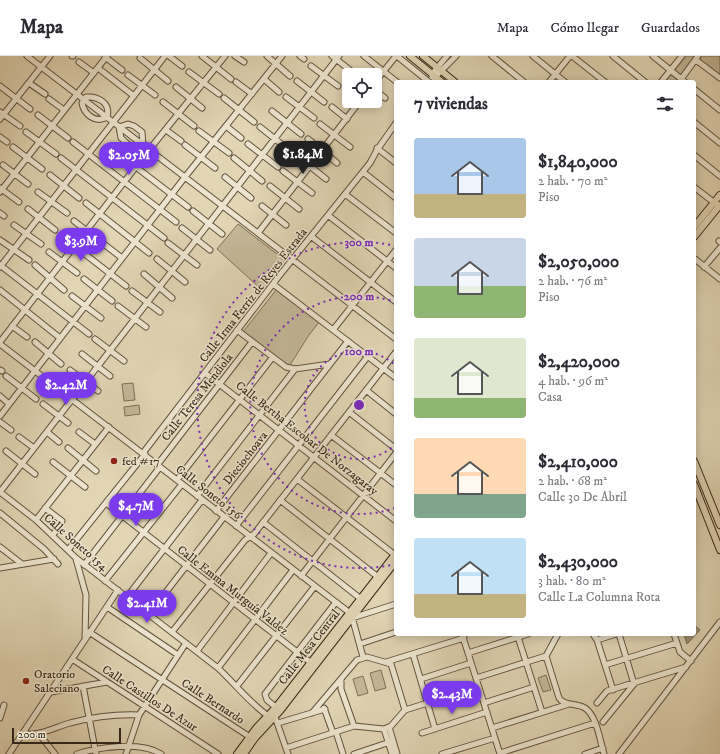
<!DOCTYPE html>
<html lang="es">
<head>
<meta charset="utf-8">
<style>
	:root { --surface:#fff; --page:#f7f7f7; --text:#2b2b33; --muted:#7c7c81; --line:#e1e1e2; --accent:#7c3aed }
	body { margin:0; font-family:"IM FELL DW Pica",serif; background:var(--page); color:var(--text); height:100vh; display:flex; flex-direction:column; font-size:15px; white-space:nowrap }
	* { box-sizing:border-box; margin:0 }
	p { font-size:13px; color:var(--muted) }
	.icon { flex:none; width:22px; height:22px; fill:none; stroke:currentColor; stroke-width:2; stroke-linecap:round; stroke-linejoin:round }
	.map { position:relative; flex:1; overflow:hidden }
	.sheet { position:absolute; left:394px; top:24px; width:302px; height:556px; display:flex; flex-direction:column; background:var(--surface); border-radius:4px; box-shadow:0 2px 10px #0003 }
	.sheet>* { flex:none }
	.buttons { position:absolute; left:342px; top:12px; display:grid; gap:8px }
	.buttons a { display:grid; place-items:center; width:40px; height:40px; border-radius:4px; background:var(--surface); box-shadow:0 2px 10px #0003; font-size:20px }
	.scale { position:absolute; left:12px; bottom:10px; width:109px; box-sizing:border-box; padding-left:4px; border:2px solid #392818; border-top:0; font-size:11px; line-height:14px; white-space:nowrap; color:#392818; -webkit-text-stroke:3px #ece4ce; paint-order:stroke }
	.price { position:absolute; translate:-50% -34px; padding:0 9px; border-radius:14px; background:var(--accent); color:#fff; font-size:13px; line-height:26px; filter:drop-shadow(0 1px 2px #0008) }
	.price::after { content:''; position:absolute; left:50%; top:24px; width:12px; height:9px; margin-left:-6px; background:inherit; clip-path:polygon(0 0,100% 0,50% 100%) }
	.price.active { background:#222; color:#fff }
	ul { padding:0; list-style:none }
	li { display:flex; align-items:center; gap:12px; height:100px; padding:0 20px }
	li span { display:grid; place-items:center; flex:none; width:112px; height:80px; border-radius:4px; color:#555 }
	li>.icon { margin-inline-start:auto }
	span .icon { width:48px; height:48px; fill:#fffc; stroke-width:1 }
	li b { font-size:17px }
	h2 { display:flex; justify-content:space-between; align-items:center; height:48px; padding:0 20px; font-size:17px }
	header { display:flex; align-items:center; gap:24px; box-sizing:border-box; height:56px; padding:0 20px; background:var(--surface); border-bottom:1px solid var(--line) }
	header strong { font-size:19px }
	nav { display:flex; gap:22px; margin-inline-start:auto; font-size:14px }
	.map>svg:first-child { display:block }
</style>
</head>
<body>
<header>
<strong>Mapa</strong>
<nav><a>Mapa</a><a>Cómo llegar</a><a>Guardados</a></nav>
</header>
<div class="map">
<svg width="720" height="698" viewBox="0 0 720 698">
	<rect width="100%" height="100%" fill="#e1d5b4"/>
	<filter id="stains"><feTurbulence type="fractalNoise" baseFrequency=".005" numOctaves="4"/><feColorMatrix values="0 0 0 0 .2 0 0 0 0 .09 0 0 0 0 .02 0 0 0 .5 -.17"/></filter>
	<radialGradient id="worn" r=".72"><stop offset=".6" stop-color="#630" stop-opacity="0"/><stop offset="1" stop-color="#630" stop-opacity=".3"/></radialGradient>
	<path fill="#c4b899" stroke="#7e7058" d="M684 0H697L681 20 673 14Z
		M701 0H720V20L700 4Z
		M670 18 677 23V26H664Z
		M238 168 285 204 262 234 217 193Z
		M276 234 319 266 309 279 290 309H285L243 276Z
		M133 327 135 344 124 345 122 328Z
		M139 349 140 358 125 360 124 351Z
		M381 614 386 632 375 635 370 617Z
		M546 619 551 634 543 636 538 622Z
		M363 620 368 637 358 640 353 623Z"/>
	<path fill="#a89a7f" stroke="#7c6c56" d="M694 569 700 574 687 588 684 578H694Z"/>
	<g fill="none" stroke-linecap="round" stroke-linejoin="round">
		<g stroke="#63533f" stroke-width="7">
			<path id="minor" d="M27 0 396 283
				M72 0H73
				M169 0 182 10
				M202 0 231 23
				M235 0 244 6
				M267 0 290 20
				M300 0 304 3
				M332 0 350 14
				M364 0 397 26
				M397 0 429 26
				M492 0 524 26
				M533 0 565 26
				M572 0 605 26
				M613 0 645 26
				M653 0 685 26
				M105 1 122 14
				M140 2 168 25
				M696 4 720 22
				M79 6 94 17
				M311 10 338 30
				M98 12 134 40
				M189 16 219 38
				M128 19 155 39
				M432 21V18L447 0
				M434 22 456 0
				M264 23 279 36
				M297 25 324 46
				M236 26 252 38
				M375 26 396 0
				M549 26 570 0
				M661 26 682 0
				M679 26 698 0
				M29 27 45 38
				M0 30 30 53
				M176 31 202 52
				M694 33 720 54
				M375 34 385 42
				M346 36 349 38
				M86 41C98 40 111 47 107 61 95 68 84 58 82 47Z
				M286 41 314 62
				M224 42 254 66
				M49 43 64 54
				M163 46 194 70
				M332 51 347 63
				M272 55 301 78
				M0 56 20 70
				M38 59 68 82
				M0 63 50 0
				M694 66 720 87
				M128 68 134 70 142 76 143 89 130 90 121 82 119 71Z
				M320 68 350 91
				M226 70 241 82
				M260 71 289 94
				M166 74 181 85
				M199 75 229 97
				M26 76 56 98
				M0 81 7 86
				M308 83 337 107
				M73 86 176 166
				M248 88 278 111
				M185 89 215 112
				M13 91 42 113
				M377 92 396 107
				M295 98 326 123
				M694 99 720 120
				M61 102 164 182
				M234 102 262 125
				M3 109 28 128
				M136 111 188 151
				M283 115 312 137
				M363 116 396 142
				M50 119 79 142
				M225 121 251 142
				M270 130 299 153
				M694 131 716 148
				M0 132 19 146
				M0 136 107 0
				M38 136 67 157
				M345 138 396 177
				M86 147 149 197
				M262 150 286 169
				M28 153 55 174
				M193 155 222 178
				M0 157 4 160
				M329 160 396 212
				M74 165 122 202
				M14 169 41 188
				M182 172 210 194
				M258 177 360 45
				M63 181 126 230
				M312 181 396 246
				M0 184 29 204
				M719 185 720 186
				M168 187 197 209
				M49 196 77 217
				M157 203 185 226
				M695 203 720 223
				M0 209 89 278
				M35 209 64 234
				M0 211 165 0
				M704 211 720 192
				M144 218 172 242
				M84 223 112 245
				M273 228 396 322
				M0 234 60 282
				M132 235 160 256
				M72 240 101 262
				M118 250 146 271
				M12 270 27 281
				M237 274 286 311 295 313 330 308
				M333 274 396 194
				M95 283 124 305
				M0 286 149 94 225 0
				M35 286 61 308
				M0 288 350 557 352 561 363 601
				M82 298 110 320
				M0 314 2 315
				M70 314 98 335
				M205 317 396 465
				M6 320 36 343
				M366 334 396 358
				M0 340 9 348
				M43 348 68 367
				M349 356 396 393
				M0 360 185 121 282 0
				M0 366 11 374
				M47 376 59 386
				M79 376 95 388
				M331 379 396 429
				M19 381 34 392
				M68 392 96 415
				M6 395 35 418
				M143 397 279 220 370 107 377 94 396 67
				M53 406 85 431
				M158 408 252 286
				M297 423 395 499
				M177 424 272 302
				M0 436 339 0
				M0 436 36 464 76 502 218 612C235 628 249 646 268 660
				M197 440 295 313
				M280 444 378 521
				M106 447 310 606
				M45 452 62 465 53 479
				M216 455 348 285
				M0 457 44 493 58 508
				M36 464 109 371
				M263 466 361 543
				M236 470 368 300
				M0 491 22 508
				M68 494 145 398
				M76 503 86 539 85 582
				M84 509 160 411
				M0 512 54 503
				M301 520 396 397
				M105 525 182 428
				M127 541 202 444
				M107 551 178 599
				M149 558 224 461
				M352 562 396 548
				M89 576 253 683
				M172 576 245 484 254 478 396 296
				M462 578 500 698
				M558 578 546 600 559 642C564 650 577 647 585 652 597 660 600 685 604 698
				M593 578 597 584 613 634
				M674 578 680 596 691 605
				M518 581 542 656
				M597 584 616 578
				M360 588 396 576
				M197 595 271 497
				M468 597 528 578
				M413 598 435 673
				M72 603 218 698
				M386 606 464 582
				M605 609 677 587
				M218 612 293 514
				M476 622 546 600
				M341 623V633L354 670
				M421 623 471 607
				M83 630 96 698
				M237 630 315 530
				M51 636 107 626
				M484 647 534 631
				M597 647 607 635 686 611
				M324 652 333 677
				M278 653 267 644 265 638 336 546
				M312 657 357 604 367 601 391 608 405 654
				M274 658 288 698
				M0 662 4 649
				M603 666 634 628 619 578
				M278 667 325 653
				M389 671 397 698
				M492 672 569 648
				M384 673 392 698
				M336 676 343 698
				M422 677 487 656
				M22 678C40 680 53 672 70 667 93 661 115 658 139 659
				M39 678 55 698
				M286 692 354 670 384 673 391 670 405 654 479 631
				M500 697 595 667
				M9 698 118 534
				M77 698C99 691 140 685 161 698
				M126 698 139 659 186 587
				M354 698 393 685
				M442 698 495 682
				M585 698 603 692
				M619 698 720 566"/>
		</g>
		<g stroke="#392818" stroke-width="8">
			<path id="major" d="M410 0 442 26
				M423 0 455 26
				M694 171 720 139
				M694 181 720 149
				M694 405 720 469
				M694 428 720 494
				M237 698 257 671 276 651 396 497
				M244 698 255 682 280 655 396 505"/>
		</g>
		<use href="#minor" stroke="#ece4ce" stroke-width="5"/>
		<use href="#major" stroke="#e1d5b4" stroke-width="6"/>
	</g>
	<g fill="none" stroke="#7b2cbf" stroke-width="2" stroke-dasharray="2 4">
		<path d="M396 388A54 54 0 1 1 396 310"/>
		<path d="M395 452A109 109 0 1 1 395 246"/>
		<path d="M396 508A163 163 0 1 1 396 190"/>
	</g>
	<g fill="#8f2418" stroke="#ece4ce" stroke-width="1.5">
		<circle cx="114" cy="405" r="4"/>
		<circle cx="26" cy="625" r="4"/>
	</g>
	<g text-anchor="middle" stroke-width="3" stroke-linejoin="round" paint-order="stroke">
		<g font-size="12" fill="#392818" stroke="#ece4ce">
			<text transform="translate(253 239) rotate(-52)" y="4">Calle Irma Ferriz de Reyes Estrada</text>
			<text transform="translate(197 341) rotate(-52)" y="4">Calle Teresa Mendiola</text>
			<text transform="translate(307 382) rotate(38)" y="4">Calle Bertha Escobar De Norzagaray</text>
			<text transform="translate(245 402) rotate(-52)" y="4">Dieciochoava</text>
			<text transform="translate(209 436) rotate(38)" y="4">Calle Soneto 156</text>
			<text transform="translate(76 486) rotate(41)" y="4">Calle Soneto 154</text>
			<text transform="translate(233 534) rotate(38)" y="4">Calle Emma Murguía Valdez</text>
			<text transform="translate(309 591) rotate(-52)" y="4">Calle Mesa Central</text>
			<text transform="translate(150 642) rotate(33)" y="4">Calle Castillos De Azur</text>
			<text transform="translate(213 645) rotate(33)" y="4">Calle Bernardo</text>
		</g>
		<g font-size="12" fill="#392818" stroke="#ece4ce" text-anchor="start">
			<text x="122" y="409">fed #17</text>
			<text x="34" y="622">Oratorio<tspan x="34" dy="14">Saleciano</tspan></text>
		</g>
	</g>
	<circle cx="359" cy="349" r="6" fill="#7b2cbf" stroke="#ece4ce" stroke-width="2"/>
	<g font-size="12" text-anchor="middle" font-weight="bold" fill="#7b2cbf" stroke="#ece4ce" stroke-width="3" stroke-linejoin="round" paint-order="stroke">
		<text x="359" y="190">300 m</text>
		<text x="359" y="244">200 m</text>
		<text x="359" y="299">100 m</text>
	</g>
	<rect width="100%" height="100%" filter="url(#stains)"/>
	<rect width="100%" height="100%" fill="url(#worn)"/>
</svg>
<div class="buttons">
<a><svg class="icon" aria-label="locate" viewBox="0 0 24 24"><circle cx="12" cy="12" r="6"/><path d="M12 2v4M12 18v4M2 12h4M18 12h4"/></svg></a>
</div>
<div class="scale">200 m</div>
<b class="price active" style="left:303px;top:119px">$1.84M</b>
<b class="price" style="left:129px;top:120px">$2.05M</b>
<b class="price" style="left:81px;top:206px">$3.9M</b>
<b class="price" style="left:66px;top:350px">$2.42M</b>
<b class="price" style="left:136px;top:471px">$4.7M</b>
<b class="price" style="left:147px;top:568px">$2.41M</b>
<b class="price" style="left:452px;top:659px">$2.43M</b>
<section class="sheet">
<h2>7 viviendas<svg class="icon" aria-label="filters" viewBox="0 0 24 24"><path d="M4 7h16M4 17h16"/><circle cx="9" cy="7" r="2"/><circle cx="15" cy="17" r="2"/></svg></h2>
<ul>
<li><span style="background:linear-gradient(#a9c7e8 70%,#c2b280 0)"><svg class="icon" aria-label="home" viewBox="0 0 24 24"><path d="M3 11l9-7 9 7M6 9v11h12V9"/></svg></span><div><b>$1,840,000</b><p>2 hab. · 70 m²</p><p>Piso</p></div></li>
<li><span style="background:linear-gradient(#c9d6e8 60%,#8fb573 0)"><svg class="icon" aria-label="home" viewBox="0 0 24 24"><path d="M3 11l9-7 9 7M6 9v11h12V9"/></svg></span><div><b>$2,050,000</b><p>2 hab. · 76 m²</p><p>Piso</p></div></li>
<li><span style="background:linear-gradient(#dfe7d0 75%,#8fb573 0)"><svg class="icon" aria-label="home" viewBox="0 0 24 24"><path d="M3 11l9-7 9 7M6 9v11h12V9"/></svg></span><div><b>$2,420,000</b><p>4 hab. · 96 m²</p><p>Casa</p></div></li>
<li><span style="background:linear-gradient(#ffd9b3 70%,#7fa58c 0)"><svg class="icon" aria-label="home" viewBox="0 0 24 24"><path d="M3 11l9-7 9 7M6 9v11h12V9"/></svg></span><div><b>$2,410,000</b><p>2 hab. · 68 m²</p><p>Calle 30 De Abril</p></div></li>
<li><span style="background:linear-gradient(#bfe0f5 70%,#c2b280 0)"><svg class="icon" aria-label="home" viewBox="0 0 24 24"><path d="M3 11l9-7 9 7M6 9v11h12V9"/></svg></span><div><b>$2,430,000</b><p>3 hab. · 80 m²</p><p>Calle La Columna Rota</p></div></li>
</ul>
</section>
</div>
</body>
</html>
